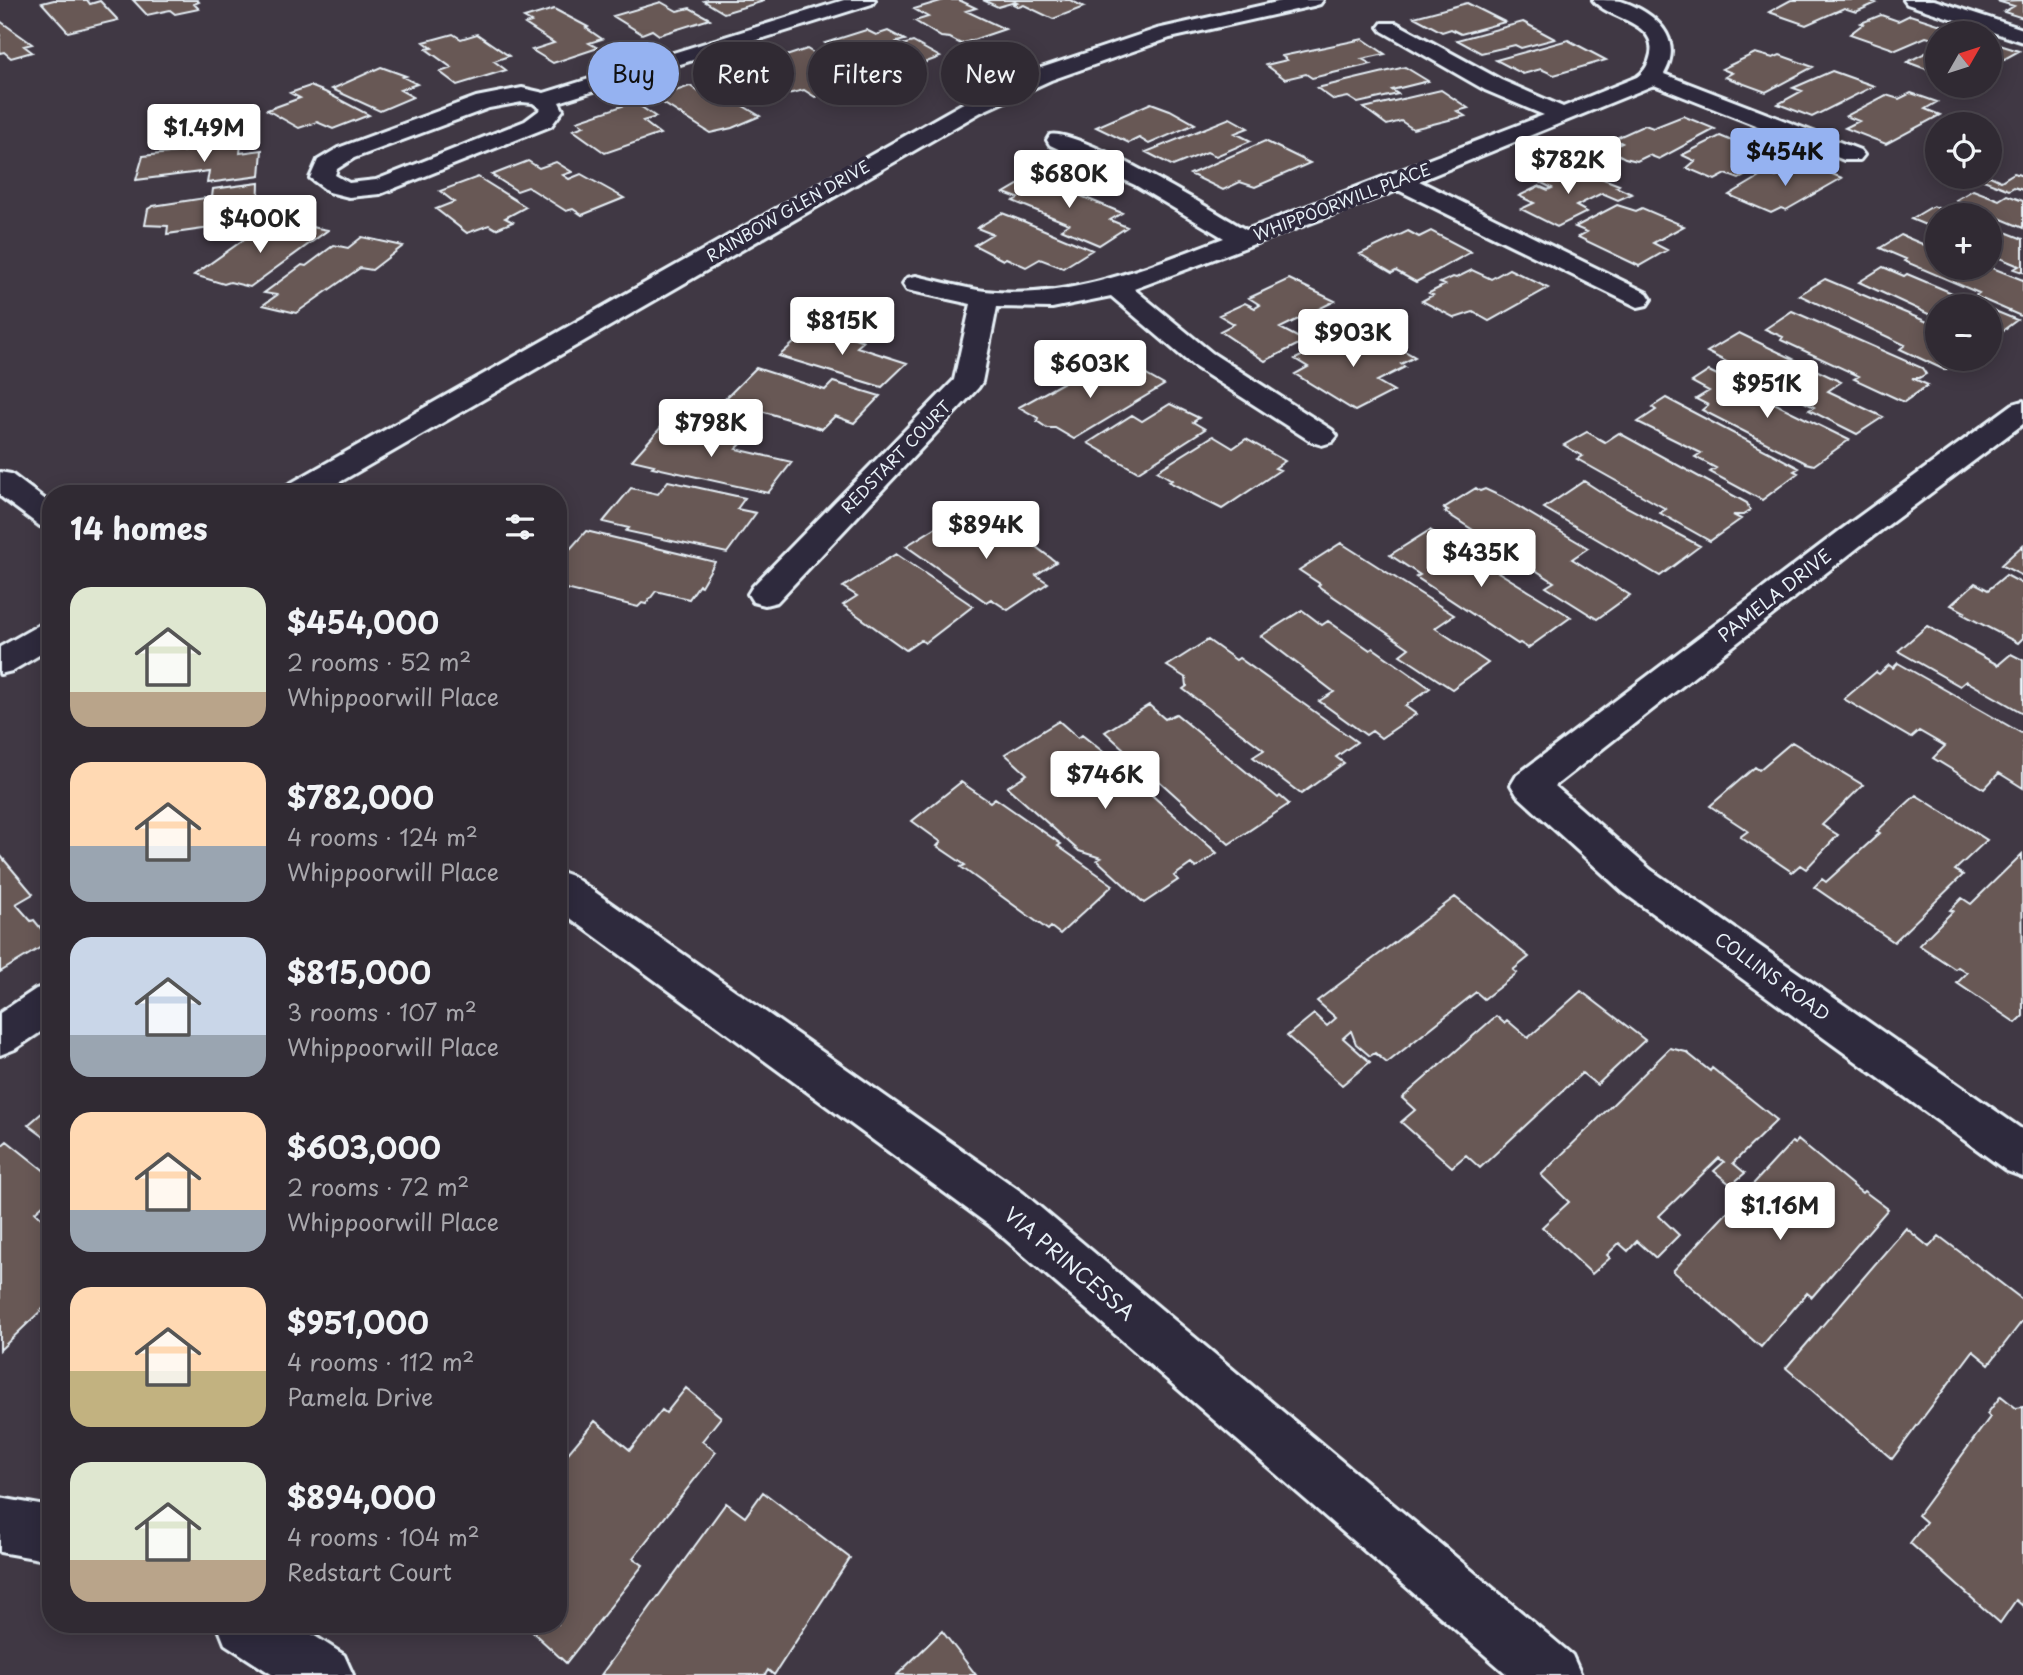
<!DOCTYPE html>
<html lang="en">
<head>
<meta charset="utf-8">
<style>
	:root { --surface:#302a33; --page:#38323b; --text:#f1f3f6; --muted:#a8a7ac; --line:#4b464e; --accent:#95b2f1 }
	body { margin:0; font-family:"Playpen Sans",sans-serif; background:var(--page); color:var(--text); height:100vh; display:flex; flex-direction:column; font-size:26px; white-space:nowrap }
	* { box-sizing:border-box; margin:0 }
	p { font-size:23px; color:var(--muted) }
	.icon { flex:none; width:38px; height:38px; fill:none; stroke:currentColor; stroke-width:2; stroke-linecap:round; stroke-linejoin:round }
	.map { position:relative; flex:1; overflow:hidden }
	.side { position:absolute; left:42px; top:485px; width:525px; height:1148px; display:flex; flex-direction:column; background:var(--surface); border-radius:28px; box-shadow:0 4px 18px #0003,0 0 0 2px var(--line) }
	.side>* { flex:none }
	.hud { position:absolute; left:588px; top:42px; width:665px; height:63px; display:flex; gap:14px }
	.needle { width:46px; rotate:51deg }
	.buttons { position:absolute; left:1925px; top:21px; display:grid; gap:14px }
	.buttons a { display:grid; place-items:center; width:77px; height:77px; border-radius:50%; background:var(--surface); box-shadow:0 4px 18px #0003,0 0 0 2px var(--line); font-size:35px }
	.price { position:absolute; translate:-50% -60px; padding:0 16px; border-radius:7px; background:#fff; color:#222; font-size:23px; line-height:46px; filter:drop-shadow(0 2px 4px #0008) }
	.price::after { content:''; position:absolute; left:50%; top:42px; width:21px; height:16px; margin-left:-10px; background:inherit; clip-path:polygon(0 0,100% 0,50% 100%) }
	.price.on { background:var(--accent); color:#111 }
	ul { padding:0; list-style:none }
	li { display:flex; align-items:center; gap:21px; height:175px; padding:0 28px }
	li span { display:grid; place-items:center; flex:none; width:196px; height:140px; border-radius:21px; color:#555 }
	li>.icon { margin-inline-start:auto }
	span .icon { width:84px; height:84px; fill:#fffc; stroke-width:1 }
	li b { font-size:30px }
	h2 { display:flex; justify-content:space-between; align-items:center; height:84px; padding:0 28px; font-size:30px }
	.pill { padding:0 24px; border-radius:32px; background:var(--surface); box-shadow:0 4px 18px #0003,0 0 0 2px var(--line); font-size:24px; line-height:63px }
	.pill.on { background:var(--accent); color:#111 }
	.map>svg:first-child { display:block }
</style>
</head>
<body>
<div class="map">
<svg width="2023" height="1675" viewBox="0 0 2023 1675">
	<rect width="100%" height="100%" fill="#403844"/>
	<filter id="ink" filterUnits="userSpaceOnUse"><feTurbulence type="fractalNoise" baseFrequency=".0143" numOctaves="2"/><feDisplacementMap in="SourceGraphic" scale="14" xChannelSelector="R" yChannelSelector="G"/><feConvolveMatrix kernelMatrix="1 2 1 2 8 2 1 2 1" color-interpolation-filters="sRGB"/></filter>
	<g filter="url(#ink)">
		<path fill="#675855" stroke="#e8f1f8" stroke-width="2" d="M54 0H87L90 4 100 1 118 20 68 32 42 3Z
			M133 0H197L199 2 194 4 199 9 175 14 170 10 147 15Z
			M708 0H763L764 1 724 13 704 1Z
			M944 0H959L976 8 966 11 1005 29 961 44 950 38 941 37 915 21 928 17 914 9Z
			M983 0H1070L1084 7 1053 19 1024 5 1019 7 1013 4 1017 3 1015 2 998 7Z
			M1791 0H1868L1876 3 1856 12 1844 8 1806 25 1769 12Z
			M2023 0V18L2004 12 2014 6 1997 1Z
			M661 2 677 11 690 8 710 19 659 35 652 30 642 34 613 16Z
			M1467 3 1505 22 1461 34 1451 29 1442 32 1414 17Z
			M554 9 588 27 586 28 602 39 589 43 598 48 553 63 532 50 554 43 525 24 531 22 524 18Z
			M1881 15 1898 21 1910 15 1957 30 1951 33H1937V40L1926 37 1896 50 1850 34 1863 24 1861 23Z
			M0 21 32 44 24 46 32 52 11 58 4 52 0 53Z
			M1523 22 1555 39 1521 48 1515 45 1481 53 1457 40Z
			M866 30 876 35 888 31 905 40 897 42 902 45 913 42 940 57 905 70 869 51 850 57 825 43Z
			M453 34 461 39 477 34 509 56 494 61 506 70 457 85 440 72 452 68 426 49 432 48 424 42Z
			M1363 39 1385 54 1362 59 1371 64 1312 78 1306 74 1285 79 1266 65 1287 60 1282 56Z
			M1568 40 1606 60 1554 75 1541 69 1523 74 1496 60Z
			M1990 42 2019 51 1999 62 1990 59Z
			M1937 47V73L1907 62Z
			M807 49 830 63 817 67 848 85 815 97 804 90 788 94 754 73 764 70 756 66Z
			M1755 53 1773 58 1780 55 1813 67 1766 92 1725 77 1732 73 1722 69Z
			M381 67 406 76 403 77 417 84 400 90 413 97 380 111 332 89Z
			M1405 67 1428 81 1392 90 1398 94 1358 103 1348 97 1334 100 1317 88Z
			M1832 71 1874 86 1812 117 1778 104 1802 91 1793 88Z
			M310 86 325 92 369 115 333 129 317 122 299 128 267 110 300 98 290 93Z
			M690 86 705 96 718 91 760 116 732 128 710 133 655 98Z
			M1441 90 1468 108 1457 111 1465 116 1413 129 1401 121 1387 125 1364 108Z
			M1911 93 1937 102 1925 109 1940 115 1886 144 1845 128 1859 121 1846 116 1886 95 1899 99Z
			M634 102 656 117 643 121 660 134 605 153 573 130 584 126 577 121Z
			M1151 103 1170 110 1195 124 1149 144 1139 138 1129 143 1096 127Z
			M1683 116 1715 129 1659 159 1649 155 1637 161 1625 158 1609 149 1622 143 1614 139 1645 125 1653 128Z
			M1230 118 1248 128 1235 133 1251 141 1216 156 1207 152 1173 166 1146 152Z
			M1720 136 1732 141 1740 137 1782 154 1776 157 1778 158 1739 179 1726 174 1715 180 1687 168 1695 161 1682 155Z
			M1265 141 1310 163 1255 187 1240 182 1223 190 1190 174Z
			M241 145 240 153 262 150 260 176 207 183 209 171 136 180 143 156Z
			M528 161 539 168 556 162 572 172 563 175 569 179 581 174 624 198 582 215 573 209 566 211 528 187 517 191 492 175Z
			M1805 163 1842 178 1786 210 1781 208 1771 213 1729 195 1766 173 1776 177Z
			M1573 167 1619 185 1616 187 1632 194 1618 200 1602 193 1576 206 1587 212 1557 227 1521 209 1534 203 1519 196 1539 186 1548 190 1552 188 1540 182Z
			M2014 173 2023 176V190L2014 187 2009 190 1981 179 1990 176 2001 181Z
			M1033 176 1122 213 1110 220 1127 227 1099 245 1061 229 1069 224 1013 201 1018 198 1004 193Z
			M478 177 526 207 505 218 513 222 496 229 489 225 467 233 436 209 454 202 440 191Z
			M259 183 258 214 240 217V224L167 234 168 226 145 225 148 209 153 206 212 197 213 189Z
			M1973 190 1999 200 2007 195 2023 201V228L1956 200Z
			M1617 205 1636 211 1642 208 1684 226 1653 243 1667 250 1639 266 1578 237 1587 232 1575 227Z
			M1933 206 1954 215 1957 213 1964 215H1937V233L1930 230 1933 228 1911 219Z
			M1002 213 1023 221 1092 250 1063 268 1040 259 1026 267 1006 258 1003 260 974 245 992 234 977 228Z
			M290 223 328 230 250 287 230 282 224 284 194 275 253 233 271 236Z
			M1990 226 2023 239V272L2014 269 2019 266 1990 254Z
			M1408 231 1419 237 1431 231 1471 252 1416 282 1396 271 1392 273 1360 254Z
			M1901 235 1927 246 1931 243 1937 245V268L1990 267 2023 280V317L1975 296 1979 293 1904 261 1906 259 1880 248Z
			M362 237 403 246 372 270 360 268 296 313 263 305 277 295 264 293 302 265 306 266 334 245 348 248Z
			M1883 267 1904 276 1907 274 1983 306H1937V318L1859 282Z
			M1509 269 1548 288 1489 321 1473 312 1455 318 1422 301 1433 295 1429 293 1445 285 1440 283 1453 277 1456 278 1472 270 1491 279Z
			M1289 279 1335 301 1280 328 1305 341 1265 361 1220 331 1234 324 1219 315 1245 303 1255 308 1260 305 1249 298Z
			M1825 279 1937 326V359H1963L1945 370 1900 349 1905 345 1799 295Z
			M1990 309 2017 320 1990 340Z
			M1792 311 1922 368 1926 374 1919 378H1912L1928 385 1904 402 1854 379 1859 376 1781 340 1783 337 1765 329Z
			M814 325 864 341 857 347 907 363 882 387 779 356Z
			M1348 333 1375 346 1387 341 1415 357 1401 364 1405 367 1377 381 1394 391 1355 411 1295 374 1308 367 1295 359Z
			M1739 333 1841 382 1828 391 1883 417 1857 434 1809 410 1814 407 1707 352Z
			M1127 364 1164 385 1074 439 1055 428H1047L1037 421 1038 418 1019 407 1086 370 1100 378Z
			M756 368 825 390 833 382 880 396 854 423 835 416 822 429 724 400Z
			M1709 371 1849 440 1814 465 1806 463 1702 410 1708 405 1696 399 1709 391 1692 382Z
			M1666 398 1799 468 1794 471 1798 473 1762 500 1710 472 1716 468 1695 457 1701 453 1638 422 1656 410 1652 407Z
			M1170 404 1199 418 1193 422 1205 429 1138 472 1088 443 1132 415 1142 421Z
			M662 426 743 442 736 449 792 462 768 493 652 467 654 465 632 460Z
			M1587 432 1605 442 1619 433 1747 503 1750 510 1743 515H1733L1741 519 1710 541 1660 513 1666 509 1577 459 1582 456 1564 445Z
			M1213 436 1233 448 1246 439 1285 461 1275 468 1280 470 1222 509 1169 482 1172 480 1157 471Z
			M668 481 745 498 737 509 756 513 727 553 626 531 629 528 603 522 631 488 658 494Z
			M1584 481 1612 499 1700 546 1660 576 1544 508Z
			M1476 488 1480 491 1485 489 1502 497 1588 548 1572 559 1630 595 1597 619 1546 587 1554 582 1445 512 1448 510 1444 508Z
			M948 520 972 535 993 522 1016 537 1020 535 1056 562 1036 575 1048 583 1008 610 991 599 986 602 906 546Z
			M1430 530 1571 617 1528 648 1520 643 1518 644 1416 577 1420 575 1390 555Z
			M586 531 715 562 701 586 699 585 689 599 656 591 646 604 642 603 638 607 558 587V557L571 548Z
			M1341 543 1454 615 1435 628 1488 663 1452 689 1400 655 1409 648 1318 586 1320 584 1299 570Z
			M2023 545V576L2001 565Z
			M896 554 973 606 925 643 921 640 906 650 843 605 857 596 843 587Z
			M2006 575 2023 584V638L2018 643 1962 614 1965 612 1951 605 1975 583 1988 590Z
			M1302 610 1322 625 1328 621 1370 650 1373 648 1430 688 1405 706 1416 714 1381 738 1372 731 1366 735 1319 701 1334 692 1261 636Z
			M1927 626 1998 665 2011 654 2023 660V713L1966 681 1960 686 1898 651Z
			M1208 640 1236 660 1239 658 1357 742 1336 757 1344 763 1301 794 1253 757 1264 750 1183 689 1187 686 1186 678 1167 666Z
			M1898 663 2023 734V788L1999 773 1984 789 1933 758 1945 746 1919 731 1911 738 1844 699 1876 672 1879 674 1889 665 1893 668Z
			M1149 705 1165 719 1176 714 1278 798 1280 796 1289 804 1229 844 1105 732Z
			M1059 721 1078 738 1082 735 1136 778 1148 788 1146 790 1217 853 1196 868 1191 864 1174 876 1178 880 1144 903 1097 860 1101 858 1079 851 1007 787 1027 774 1005 754Z
			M1792 742 1863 785 1822 825 1838 835 1806 869 1800 865 1792 872 1740 837 1748 831 1710 806 1755 767 1759 770Z
			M961 782 990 802 995 798 1061 844 1058 846 1113 885 1060 934 1051 927 1048 930 961 867 965 865 937 846 941 842 912 821Z
			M1916 795 1987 840 1955 870 1963 875 1894 942 1814 887 1822 879 1826 882 1880 833 1877 831Z
			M2022 854 2023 1016 2016 1023 1957 983 1967 973 1958 967 1955 969 1919 945 1953 911 1950 910 1962 898 1971 904Z
			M0 855 33 894 16 904 31 921 34 920 51 941 0 972Z
			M1455 897 1529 957 1513 970 1517 973 1484 999 1476 992 1387 1063 1375 1053 1370 1056 1356 1044 1351 1031 1343 1038 1370 1062 1342 1085 1287 1036 1314 1014 1327 1026 1336 1018 1317 1001Z
			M1581 991 1645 1040 1597 1085 1582 1073 1480 1168 1466 1155 1452 1167 1401 1122 1415 1110 1402 1098 1496 1016 1504 1023 1507 1020 1528 1038Z
			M1670 1048 1686 1052 1710 1071 1712 1068 1777 1120 1733 1163 1745 1173 1731 1185 1714 1171 1724 1162 1719 1158 1659 1216 1679 1235 1656 1258 1637 1241 1628 1251 1619 1243 1607 1255 1610 1258 1592 1274 1542 1227 1569 1202 1541 1175Z
			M51 1105V1142L28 1125Z
			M1798 1140 1862 1193 1864 1191 1888 1209 1812 1297 1807 1293 1761 1347 1673 1271 1792 1142 1795 1144Z
			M7 1141 51 1176V1198L35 1212 45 1222 51 1217V1301L0 1350V1147Z
			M1906 1228 1929 1247 1939 1236 2023 1300V1320L1989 1364 1973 1351 1892 1459 1786 1368Z
			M686 1388 721 1417 702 1441 716 1452 633 1558 643 1565 566 1663 524 1624H558V1492L565 1484 558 1478V1465L595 1421 630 1450 662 1410 666 1413Z
			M2001 1396 2016 1408 2023 1407V1606L2016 1600 2000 1623 1910 1543 1926 1522 1918 1515 1990 1417 1987 1414Z
			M763 1492 850 1558 774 1675 768 1670 765 1675H601L726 1503 745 1517Z
			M942 1631 976 1675H897Z"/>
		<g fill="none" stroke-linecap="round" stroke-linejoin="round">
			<g stroke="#e8f1f8" stroke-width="6">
				<path id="minor" d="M844 0H875L872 4 559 102 563 110 551 126 380 194 349 197 329 192 310 178 318 160 338 148 476 97 522 88 544 93ZM522 102 533 103 541 109 525 121 376 180 349 183 335 175 337 169 354 158 489 108Z
					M1286 0H1323L1320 4 1313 6 1170 38 1051 80 981 112 319 494H280L284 487 965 102 1035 70 1157 29Z
					M1593 0C1602 0 1613 0 1621 1 1654 12 1685 38 1664 74L1860 150 1864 155 1860 160H1844L1654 85 1419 181 1647 293 1651 299 1647 305 1638 307 1398 190 1134 289 1212 353 1332 430 1337 436 1332 442 1322 445 1312 442 1192 365 1111 296 1052 308 997 307 982 382 978 388 777 602 765 605 753 602 748 594 753 586 954 380 971 304 907 290 903 284 907 278 916 276C939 281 962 288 985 291 1070 301 1146 267 1224 238L1135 185 1050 145 1047 140 1050 135C1078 128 1215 212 1246 230L1544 115 1485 90 1382 31 1379 27 1382 23H1396L1501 80 1563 107 1637 77C1645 71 1649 64 1651 54 1657 21 1607 19 1593 0Z
					M1904 0H1934L2023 29V42L1907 4Z
					M2023 401V424L1860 546 1555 786 1651 870 2023 1130V1177L2007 1171 1623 892 1517 795 1511 785 1517 775 1838 532 2013 404Z
					M0 472 11 474 51 504V529L40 526 0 496Z
					M51 621V648L12 671 0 674V647L39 625Z
					M558 871 572 876 1023 1193 1572 1655 1581 1675H1508L989 1225 558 909Z
					M51 984V1025L15 1049 0 1055V1013L36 989Z
					M0 1498 51 1507V1561L0 1552Z
					M217 1624H296L344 1655 353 1675H273L225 1644Z"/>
			</g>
			<use href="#minor" fill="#2f2a3d" fill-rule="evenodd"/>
		</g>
	</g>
	<g text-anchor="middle" stroke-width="7" stroke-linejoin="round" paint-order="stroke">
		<g font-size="16" fill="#e8f1f8" stroke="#2f2a3d">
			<text transform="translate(1342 202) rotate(-21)" y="6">WHIPPOORWILL PLACE</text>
			<text transform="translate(788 211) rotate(-30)" y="6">RAINBOW GLEN DRIVE</text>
			<text transform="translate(896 457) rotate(-46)" y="6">REDSTART COURT</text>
		</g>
		<g font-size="18" fill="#e8f1f8" stroke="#2f2a3d">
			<text transform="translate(1775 596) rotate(-38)" y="6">PAMELA DRIVE</text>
			<text transform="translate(1772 977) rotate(36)" y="6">COLLINS ROAD</text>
		</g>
		<g font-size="21" fill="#e8f1f8" stroke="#2f2a3d">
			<text transform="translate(1069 1264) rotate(40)" y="7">VIA PRINCESSA</text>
		</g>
	</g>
</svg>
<div class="buttons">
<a><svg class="needle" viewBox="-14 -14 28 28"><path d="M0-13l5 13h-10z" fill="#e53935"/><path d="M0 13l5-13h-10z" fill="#a8a7ac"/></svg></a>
<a><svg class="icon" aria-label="locate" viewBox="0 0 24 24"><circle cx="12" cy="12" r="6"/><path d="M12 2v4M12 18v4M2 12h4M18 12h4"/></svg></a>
<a>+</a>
<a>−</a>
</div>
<b class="price" style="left:204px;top:164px">$1.49M</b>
<b class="price on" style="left:1785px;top:188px">$454K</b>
<b class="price" style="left:1568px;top:196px">$782K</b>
<b class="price" style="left:1069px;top:210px">$680K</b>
<b class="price" style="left:260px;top:255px">$400K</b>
<b class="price" style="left:842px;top:357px">$815K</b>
<b class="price" style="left:1353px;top:369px">$903K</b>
<b class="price" style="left:1090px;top:400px">$603K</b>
<b class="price" style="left:1767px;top:420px">$951K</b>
<b class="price" style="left:711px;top:459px">$798K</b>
<b class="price" style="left:986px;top:561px">$894K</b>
<b class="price" style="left:1481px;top:589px">$435K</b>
<b class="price" style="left:1105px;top:811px">$746K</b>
<b class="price" style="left:1780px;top:1242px">$1.16M</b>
<div class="hud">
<a class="pill on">Buy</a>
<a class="pill">Rent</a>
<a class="pill">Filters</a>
<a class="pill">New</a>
</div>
<section class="side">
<h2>14 homes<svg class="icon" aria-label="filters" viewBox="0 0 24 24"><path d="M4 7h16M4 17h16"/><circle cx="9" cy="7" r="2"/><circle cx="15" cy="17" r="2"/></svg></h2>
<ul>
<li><span style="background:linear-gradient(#dfe7d0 75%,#b9a48a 0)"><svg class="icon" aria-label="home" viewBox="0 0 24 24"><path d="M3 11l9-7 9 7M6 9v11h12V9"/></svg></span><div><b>$454,000</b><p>2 rooms · 52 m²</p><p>Whippoorwill Place</p></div></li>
<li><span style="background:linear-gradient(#ffd9b3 60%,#9aa5b1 0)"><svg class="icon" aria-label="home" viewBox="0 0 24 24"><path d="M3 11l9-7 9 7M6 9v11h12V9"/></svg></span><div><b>$782,000</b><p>4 rooms · 124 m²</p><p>Whippoorwill Place</p></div></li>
<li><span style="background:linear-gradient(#c9d6e8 70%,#9aa5b1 0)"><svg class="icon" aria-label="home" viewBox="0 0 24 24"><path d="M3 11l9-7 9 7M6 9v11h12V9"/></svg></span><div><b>$815,000</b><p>3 rooms · 107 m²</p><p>Whippoorwill Place</p></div></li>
<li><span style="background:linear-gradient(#ffd9b3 70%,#9aa5b1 0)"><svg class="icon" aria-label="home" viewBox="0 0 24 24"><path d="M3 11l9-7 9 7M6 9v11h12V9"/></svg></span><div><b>$603,000</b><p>2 rooms · 72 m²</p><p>Whippoorwill Place</p></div></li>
<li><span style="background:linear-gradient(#ffd9b3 60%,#c2b280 0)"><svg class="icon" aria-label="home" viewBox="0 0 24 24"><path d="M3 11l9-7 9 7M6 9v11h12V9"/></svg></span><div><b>$951,000</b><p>4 rooms · 112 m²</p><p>Pamela Drive</p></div></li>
<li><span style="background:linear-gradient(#dfe7d0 70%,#b9a48a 0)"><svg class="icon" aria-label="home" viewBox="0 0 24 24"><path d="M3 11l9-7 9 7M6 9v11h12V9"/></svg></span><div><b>$894,000</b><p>4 rooms · 104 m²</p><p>Redstart Court</p></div></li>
</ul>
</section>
</div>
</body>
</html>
